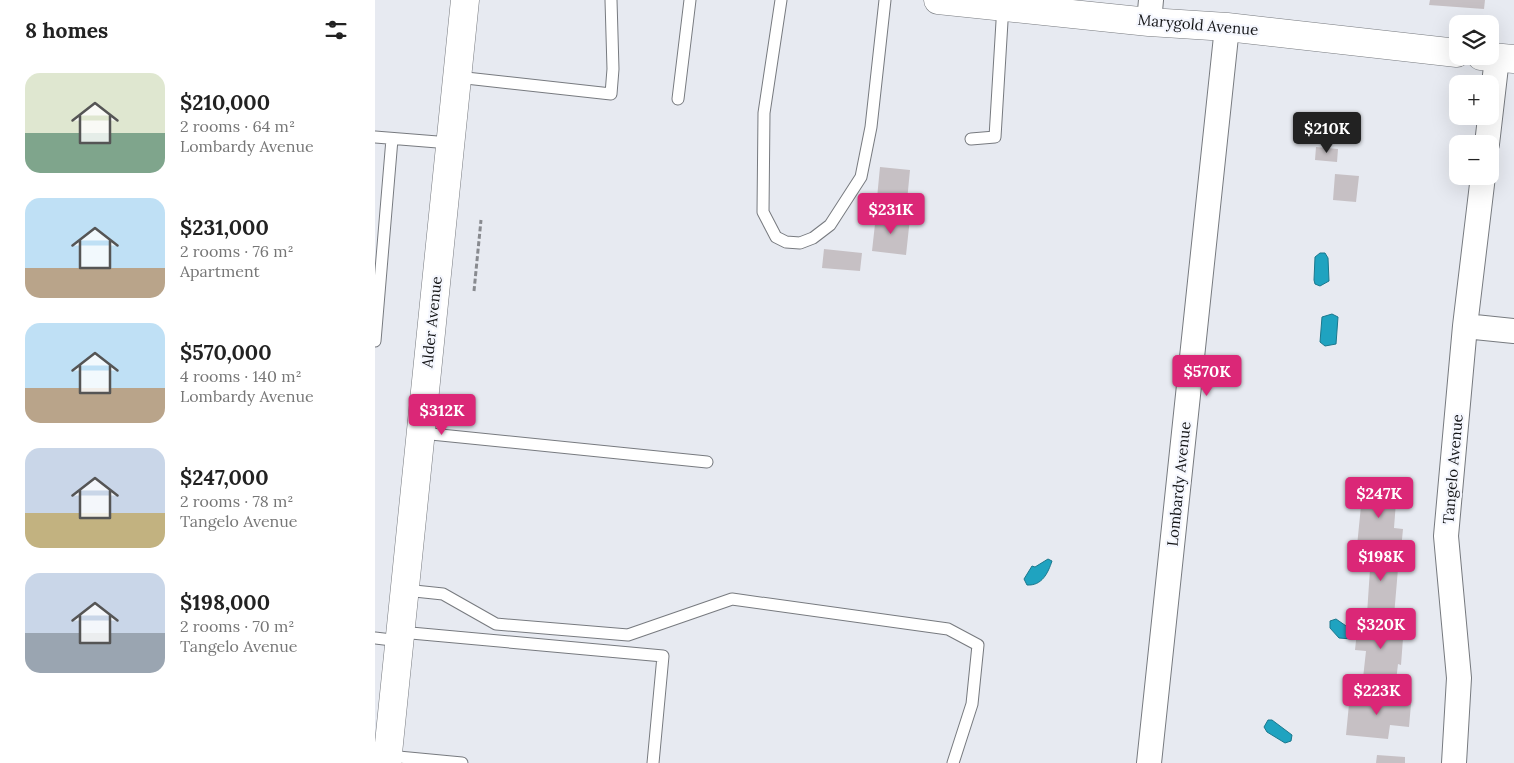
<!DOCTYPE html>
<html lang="en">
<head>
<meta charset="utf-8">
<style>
	:root { --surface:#fff; --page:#f6f6f6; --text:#222; --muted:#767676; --accent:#db2777 }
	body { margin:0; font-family:Lora,serif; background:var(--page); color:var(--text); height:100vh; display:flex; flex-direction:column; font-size:19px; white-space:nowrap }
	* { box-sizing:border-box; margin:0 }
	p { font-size:16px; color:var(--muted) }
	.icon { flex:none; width:28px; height:28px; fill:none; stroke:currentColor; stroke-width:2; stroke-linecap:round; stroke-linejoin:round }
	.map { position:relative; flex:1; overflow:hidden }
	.side { display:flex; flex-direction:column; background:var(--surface); width:375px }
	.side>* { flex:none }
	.buttons { position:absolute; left:1074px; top:15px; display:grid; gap:10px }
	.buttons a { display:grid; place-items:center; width:50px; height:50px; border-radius:10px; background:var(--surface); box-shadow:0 5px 20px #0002; font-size:25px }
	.price { position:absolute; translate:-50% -42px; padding:0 11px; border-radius:5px; background:var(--accent); color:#fff; font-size:16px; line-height:32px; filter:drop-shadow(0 1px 2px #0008) }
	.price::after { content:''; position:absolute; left:50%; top:30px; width:15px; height:11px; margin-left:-8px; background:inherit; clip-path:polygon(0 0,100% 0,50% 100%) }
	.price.current { background:#222; color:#fff }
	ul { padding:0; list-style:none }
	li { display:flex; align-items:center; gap:15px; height:125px; padding:0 25px }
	li span { display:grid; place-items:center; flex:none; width:140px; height:100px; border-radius:15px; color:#555 }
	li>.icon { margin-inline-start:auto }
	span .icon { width:60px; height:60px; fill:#fffc; stroke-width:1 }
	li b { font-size:21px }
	h2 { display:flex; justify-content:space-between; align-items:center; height:60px; padding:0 25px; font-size:21px }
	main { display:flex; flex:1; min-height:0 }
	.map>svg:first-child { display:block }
</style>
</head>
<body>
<main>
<section class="side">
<h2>8 homes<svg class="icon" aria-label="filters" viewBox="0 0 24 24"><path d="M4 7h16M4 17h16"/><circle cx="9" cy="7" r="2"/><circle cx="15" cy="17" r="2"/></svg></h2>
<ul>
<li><span style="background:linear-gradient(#dfe7d0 60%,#7fa58c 0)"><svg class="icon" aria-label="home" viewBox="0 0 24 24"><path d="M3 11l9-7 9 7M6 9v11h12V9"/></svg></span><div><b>$210,000</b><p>2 rooms · 64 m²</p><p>Lombardy Avenue</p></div></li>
<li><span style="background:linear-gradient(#bfe0f5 70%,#b9a48a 0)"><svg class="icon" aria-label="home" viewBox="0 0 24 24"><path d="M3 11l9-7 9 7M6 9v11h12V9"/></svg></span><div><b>$231,000</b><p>2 rooms · 76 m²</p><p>Apartment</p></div></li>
<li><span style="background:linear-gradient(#bfe0f5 65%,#b9a48a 0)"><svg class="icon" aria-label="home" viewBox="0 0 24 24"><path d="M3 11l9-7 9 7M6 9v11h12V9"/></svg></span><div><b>$570,000</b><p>4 rooms · 140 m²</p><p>Lombardy Avenue</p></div></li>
<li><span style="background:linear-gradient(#c9d6e8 65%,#c2b280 0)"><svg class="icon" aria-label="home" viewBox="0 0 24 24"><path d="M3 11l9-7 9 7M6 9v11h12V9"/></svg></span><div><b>$247,000</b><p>2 rooms · 78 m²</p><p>Tangelo Avenue</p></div></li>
<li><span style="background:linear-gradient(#c9d6e8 60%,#9aa5b1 0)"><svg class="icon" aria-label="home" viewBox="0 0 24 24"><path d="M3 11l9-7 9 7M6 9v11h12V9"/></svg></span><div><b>$198,000</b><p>2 rooms · 70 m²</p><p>Tangelo Avenue</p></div></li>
</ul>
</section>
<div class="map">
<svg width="1139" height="763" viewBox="0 0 1139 763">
	<rect width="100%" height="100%" fill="#e7eaf1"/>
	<path fill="#1fa3c0" stroke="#1b788d" d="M945 253H950L953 258 954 281 945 286 940 284 939 280 940 257Z
		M957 314 963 317 961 344 950 346 945 342 947 317Z
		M673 559 677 561C673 573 667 586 652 585L649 579 657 566 660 567Z
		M961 619 977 630V639L964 638 955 628V621Z
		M893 720H897L917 735 916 741 910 743 892 732 889 727Z"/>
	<path fill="#c6c0c4" d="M1055 0H1110L1109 9 1054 5Z
		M941 147 963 149 962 162 940 160Z
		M505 167 535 170 532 201 502 198Z
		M960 174 984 176 981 202 958 200Z
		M501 215 535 218 531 255 497 251Z
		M449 249 487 253 485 271 447 268Z
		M988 486 1022 489 1019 528 1028 529 1026 550 982 546Z
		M983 553 1024 557 1019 616 992 614 995 569 981 568Z
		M994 621 1029 625 1026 665 1023 664 1021 681 988 678 991 651 980 650 982 631 993 632Z
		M993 688 1018 691 1017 703 1036 704 1034 727 1015 725 1013 739 971 735 974 704 991 706Z
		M1002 755 1030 757V763H1001Z"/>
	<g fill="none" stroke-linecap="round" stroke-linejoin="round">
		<g stroke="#777a7f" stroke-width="13">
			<path id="service" d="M406 0 389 113 388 212 401 237 411 242 425 243 438 238 455 225 486 177 496 127 510 0
				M82 77 236 94 238 69 236 0
				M303 99 315 0
				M0 137 75 143
				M596 139 620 137 628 5
				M0 341 17 139
				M46 433 332 462
				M30 590 68 594 121 624 253 635 357 599 573 629 603 645 597 704 578 763
				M25 632 288 656 278 763
				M0 638 25 641
				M13 756 87 763"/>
		</g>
		<g stroke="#777a7f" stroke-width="26">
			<path id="minor" d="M774 22 776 0
				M1112 144 1122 58
				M1090 326 1139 331
				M774 763 852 27
				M1079 763 1084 678 1071 536 1090 326 1108 176"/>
		</g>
		<g stroke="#777a7f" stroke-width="29">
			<path id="tertiary" d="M563 0 774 22 852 27 1082 53
				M1106 56 1139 59"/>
		</g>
		<g stroke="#777a7f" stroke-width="29">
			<path id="secondary" d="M12 763 90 0"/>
		</g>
		<path stroke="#888a8f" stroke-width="3" stroke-dasharray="5 2.5" stroke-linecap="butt" d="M99 291 106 220"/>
		<use href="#service" stroke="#fff" stroke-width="11"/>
		<use href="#minor" stroke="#fff" stroke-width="24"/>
		<use href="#tertiary" stroke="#fff" stroke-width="28"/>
		<use href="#secondary" stroke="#fff" stroke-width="28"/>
	</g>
	<g text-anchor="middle" stroke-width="4.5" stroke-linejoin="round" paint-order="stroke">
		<g font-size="15" fill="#131416" stroke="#f5f7fe">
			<text transform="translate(823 25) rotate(5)" y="5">Marygold Avenue</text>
			<text transform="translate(57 322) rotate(-84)" y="5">Alder Avenue</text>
			<text transform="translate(1078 469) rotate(-85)" y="5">Tangelo Avenue</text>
			<text transform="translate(804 484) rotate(-84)" y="5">Lombardy Avenue</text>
		</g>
	</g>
</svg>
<div class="buttons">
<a><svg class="icon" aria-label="layers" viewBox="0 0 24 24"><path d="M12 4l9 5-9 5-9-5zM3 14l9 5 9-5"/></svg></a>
<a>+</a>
<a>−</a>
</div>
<b class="price current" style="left:952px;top:154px">$210K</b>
<b class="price" style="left:516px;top:235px">$231K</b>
<b class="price" style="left:832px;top:397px">$570K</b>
<b class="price" style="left:67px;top:436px">$312K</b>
<b class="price" style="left:1004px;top:519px">$247K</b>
<b class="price" style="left:1006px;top:582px">$198K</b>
<b class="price" style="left:1006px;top:650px">$320K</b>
<b class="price" style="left:1002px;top:716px">$223K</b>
</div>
</main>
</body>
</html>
